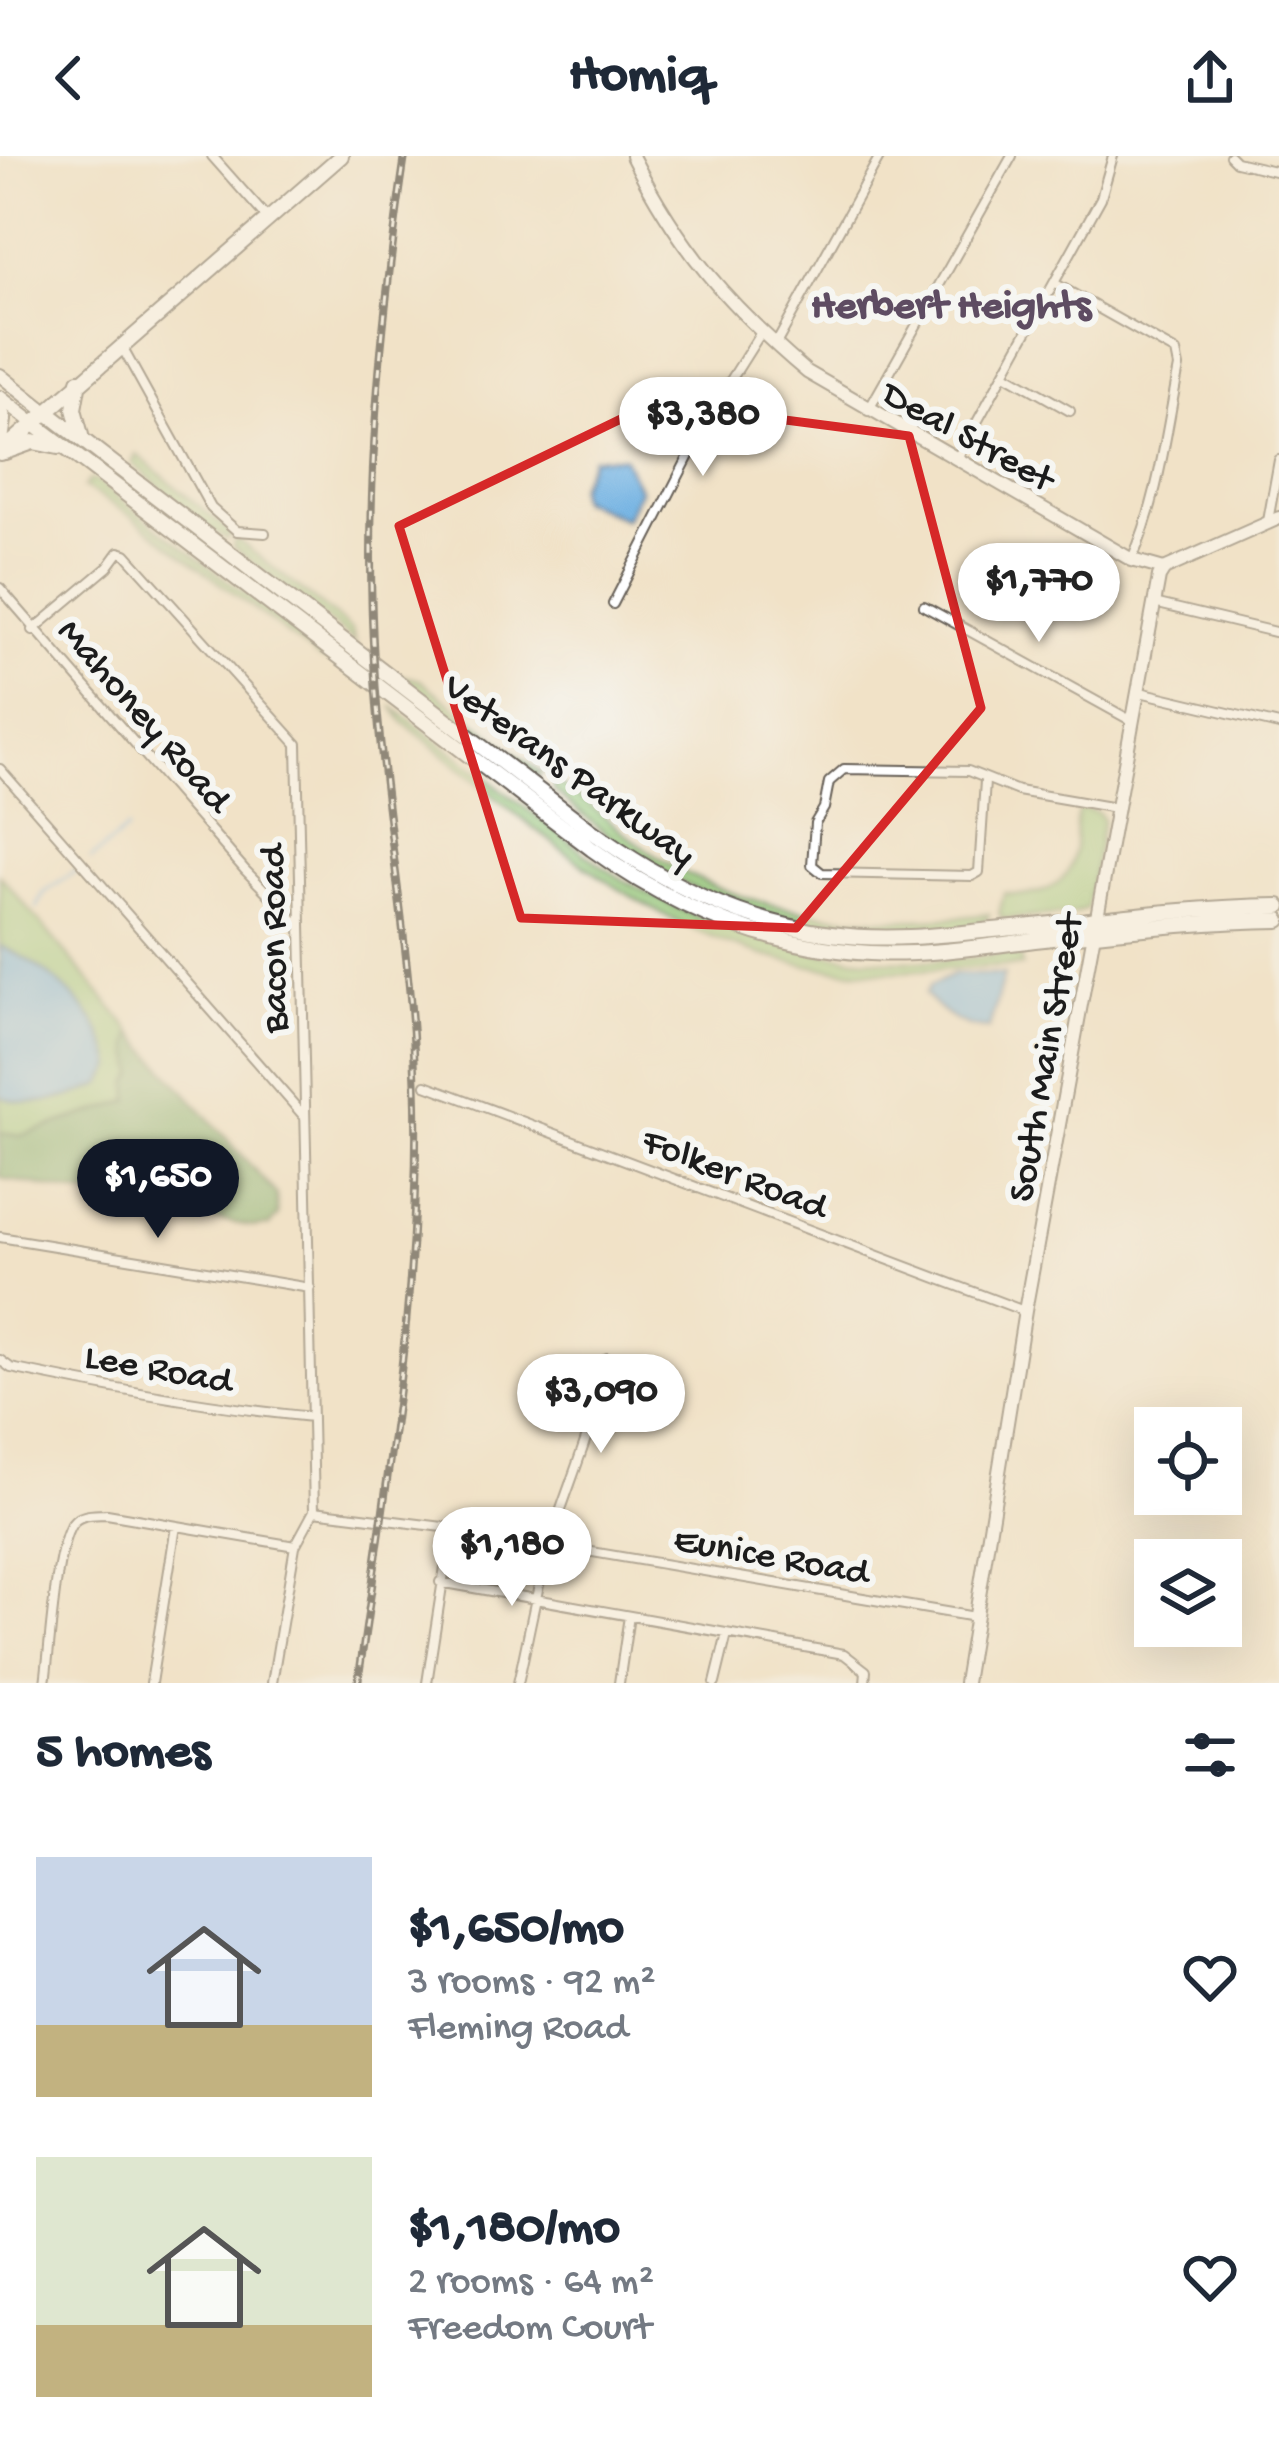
<!DOCTYPE html>
<html lang="en">
<head>
<meta charset="utf-8">
<style>
	:root { --surface:#fff; --page:#f6f6f7; --text:#1f2937; --muted:#747a83; --accent:#111827 }
	body { margin:0; font-family:"Gochi Hand",sans-serif; background:var(--page); color:var(--text); height:100vh; display:flex; flex-direction:column; font-size:45px; white-space:nowrap }
	* { box-sizing:border-box; margin:0 }
	p { font-size:39px; color:var(--muted) }
	.icon { flex:none; width:66px; height:66px; fill:none; stroke:currentColor; stroke-width:2; stroke-linecap:round; stroke-linejoin:round }
	.map { position:relative; height:1527px; overflow:hidden }
	.side { display:flex; flex-direction:column; background:var(--surface); flex:1 }
	.side>* { flex:none }
	.fabs { position:absolute; left:1134px; top:1251px; display:grid; gap:24px }
	.fabs a { display:grid; place-items:center; width:108px; height:108px; border-radius:0px; background:var(--surface); box-shadow:0 12px 48px #0002; font-size:60px }
	.price { position:absolute; translate:-50% -102px; padding:0 27px; border-radius:42px; background:#fff; color:#222; font-size:39px; line-height:78px; filter:drop-shadow(0 3px 6px #0008) }
	.price::after { content:''; position:absolute; left:50%; top:72px; width:36px; height:27px; margin-left:-18px; background:inherit; clip-path:polygon(0 0,100% 0,50% 100%) }
	.price.selected { background:var(--accent); color:#fff }
	ul { padding:0; list-style:none }
	li { display:flex; align-items:center; gap:36px; height:300px; padding:0 36px }
	li span { display:grid; place-items:center; flex:none; width:336px; height:240px; border-radius:0px; color:#555 }
	li>.icon { margin-inline-start:auto }
	span .icon { width:144px; height:144px; fill:#fffc; stroke-width:1 }
	li b { font-size:51px }
	h2 { display:flex; justify-content:space-between; align-items:center; height:144px; padding:0 36px; font-size:51px }
	header { display:flex; justify-content:space-between; align-items:center; height:156px; padding:0 36px; background:var(--surface); font-size:54px; font-weight:700 }
	.map>svg:first-child { display:block }
</style>
</head>
<body>
<header><svg class="icon" aria-label="back" viewBox="0 0 24 24"><path d="M15 5l-7 7 7 7"/></svg>Homiq<svg class="icon" aria-label="share" viewBox="0 0 24 24"><path d="M12 15V3M7 8l5-5 5 5M5 13v7h14v-7"/></svg></header>
<div class="map">
<svg width="1279" height="1527" viewBox="0 0 1279 1527">
	<rect width="100%" height="100%" fill="#f6f6f2"/>
	<filter id="ink" filterUnits="userSpaceOnUse"><feTurbulence type="fractalNoise" baseFrequency=".00833" numOctaves="2"/><feDisplacementMap in="SourceGraphic" scale="24" xChannelSelector="R" yChannelSelector="G"/><feConvolveMatrix kernelMatrix="1 2 1 2 8 2 1 2 1" color-interpolation-filters="sRGB"/></filter>
	<filter id="wash" filterUnits="userSpaceOnUse"><feTurbulence type="fractalNoise" baseFrequency=".004" numOctaves="4" result="noise"/><feDisplacementMap in="SourceGraphic" scale="48" xChannelSelector="R" yChannelSelector="G"/><feGaussianBlur stdDeviation="2.7" result="paint"/><feColorMatrix in="noise" values="0 0 0 0 0 0 0 0 0 0 0 0 0 0 0 0 0 1.4 0 .05"/><feComposite in="paint" operator="in"/></filter>
	<g filter="url(#wash)">
		<rect width="100%" height="100%" fill="#f1e2c7"/>
		<path fill="#96c878" stroke="#59724a" stroke-width="3" d="M136 298 231 377 227 383 204 369 132 307Z
			M89 324 96 325 338 508 320 503 133 361 84 331Z
			M134 336 183 366 368 510V514Z
			M235 382 341 465 352 474 356 487 233 391Z
			M399 519 420 524 542 618 534 620 519 610Z
			M392 550 603 711C725 790 866 821 1010 797L1020 801 1022 810C961 810 901 820 840 814 660 796 538 673 403 566Z
			M552 624C591 644 625 682 664 705 762 764 878 771 989 758L988 762C968 778 933 775 908 775 812 775 714 754 634 698 606 679 580 656 554 635Z
			M1085 653 1098 657 1103 664 1087 753 1073 758 1003 763 999 758 1004 737C1033 743 1065 734 1073 702 1078 685 1072 670 1079 654Z
			M597 688 673 734 718 754 895 788 975 781 976 784 944 790 857 791 794 783 703 754Z
			M0 719 173 924 175 930 20 980 0 977Z"/>
		<path fill="#78ac68" stroke="#4a6442" stroke-width="3" d="M132 876 276 1038 278 1059 269 1070 254 1071 0 1022V977L20 980 130 945 129 927 135 918 130 890Z"/>
		<path fill="#6eb0e2" stroke="#45667f" stroke-width="3" d="M623 301 640 334 625 363 579 343 578 331 592 302Z
			M0 790C47 810 104 858 113 911L101 929C72 941 30 955 0 940Z
			M955 818 1004 819 989 873C962 873 942 859 925 838L930 830Z"/>
		<g fill="none" stroke-linecap="round" stroke-linejoin="round">
			<path stroke="#6eb0e2" stroke-width="3" d="M91 703 127 673
				M37 752 44 737 79 713"/>
		</g>
	</g>
	<g filter="url(#ink)">
		<g fill="none" stroke-linecap="round" stroke-linejoin="round">
			<g stroke="#676158" stroke-width="12">
				<path id="street" d="M212 0 267 62
					M1230 0 1236 6 1279 16
					M1054 127 1176 196 1179 211C1166 276 1159 342 1132 403
					M776 188 880 0
					M123 193 211 352 237 375 265 377
					M1005 218 1070 255
					M868 255 1012 0
					M956 304 1101 42 1113 0
					M1268 365 1279 304
					M0 432 245 714 299 769
					M1154 447 1279 477
					M613 448 714 251 760 178
					M924 450 1132 565
					M33 474 108 411 119 396 126 398 297 588 314 1355
					M1140 536 1279 569
					M0 613 303 959
					M985 625 979 716 972 720 822 717 812 709 815 667 824 652 829 626 844 613 968 615 1018 635 1116 652
					M426 929 1024 1155
					M0 1081 310 1132
					M0 1204 11 1212C111 1233 210 1251 312 1261
					M314 1355 451 1372 975 1461
					M440 1426 844 1498 866 1515 865 1527
					M45 1527C50 1493 55 1392 72 1368 80 1357 95 1359 107 1358L295 1390
					M151 1527 176 1370
					M272 1527 295 1390 314 1355
					M427 1527 451 1372
					M518 1527C529 1479 537 1428 552 1380 571 1321 597 1263 607 1202
					M619 1527 629 1460
					M715 1527 727 1478"/>
			</g>
			<g stroke="#676158" stroke-width="16">
				<path id="secondary" d="M632 0C680 94 728 149 807 216L1132 404 1164 413
					M0 219 45 255
					M0 241 33 267
					M965 1527 1025 1155 1159 421 1164 413 1279 362"/>
			</g>
			<g stroke="#676158" stroke-width="18">
				<path id="primary" d="M79 225 74 253 81 279
					M0 252 4 264 0 291
					M45 255 590 674C663 727 740 766 831 778 896 787 958 777 1023 771 1108 762 1193 751 1279 750
					M33 267 592 693C675 753 767 791 870 797 931 800 991 789 1052 782 1127 773 1203 765 1279 764
					M5 296 33 286 58 291
					M0 297 341 0"/>
			</g>
			<use href="#street" stroke="#fff" stroke-width="8"/>
			<use href="#secondary" stroke="#fff" stroke-width="12"/>
			<use href="#primary" stroke="#fff" stroke-width="14"/>
			<g stroke="#1c1c1c" stroke-width="8">
				<path id="rail" d="M358 1527C385 1335 419 1144 416 949 414 800 382 655 374 506 364 335 380 169 405 0"/>
			</g>
			<use href="#rail" stroke="#f6f6f2" stroke-width="3" stroke-dasharray="9" stroke-linecap="butt"/>
		</g>
	</g>
	<path d="M0 0H1279V1527H0ZM654 247 909 280 981 552 796 772 521 762 399 370Z" fill="#f1e2c7" fill-opacity=".55" fill-rule="evenodd"/>
	<path fill="none" stroke="#d62828" stroke-width="9" stroke-linejoin="round" d="M654 247 909 280 981 552 796 772 521 762 399 370Z"/>
	<g text-anchor="middle" stroke-width="12" stroke-linejoin="round" paint-order="stroke">
		<g font-size="39" fill="#1c1c1c" stroke="#f6f6f2">
			<text transform="translate(970 277) rotate(29)" y="14">Deal Street</text>
			<text transform="translate(147 557) rotate(49)" y="14">Mahoney Road</text>
			<text transform="translate(572 611) rotate(36)" y="14">Veterans Parkway</text>
			<text transform="translate(270 783) rotate(-91)" y="14">Bacon Road</text>
			<text transform="translate(1042 901) rotate(-80)" y="14">South Main Street</text>
			<text transform="translate(736 1014) rotate(21)" y="14">Folker Road</text>
			<text transform="translate(159 1209) rotate(10)" y="14">Lee Road</text>
			<text transform="translate(772 1396) rotate(10)" y="14">Eunice Road</text>
		</g>
		<g font-size="42" font-weight="bold" fill="#5e4c62" stroke="#f6f6f2">
			<text x="951" y="160">Herbert Heights</text>
		</g>
	</g>
</svg>
<div class="fabs">
<a><svg class="icon" aria-label="locate" viewBox="0 0 24 24"><circle cx="12" cy="12" r="6"/><path d="M12 2v4M12 18v4M2 12h4M18 12h4"/></svg></a>
<a><svg class="icon" aria-label="layers" viewBox="0 0 24 24"><path d="M12 4l9 5-9 5-9-5zM3 14l9 5 9-5"/></svg></a>
</div>
<b class="price" style="left:703px;top:323px">$3,380</b>
<b class="price" style="left:1039px;top:489px">$1,770</b>
<b class="price selected" style="left:158px;top:1085px">$1,650</b>
<b class="price" style="left:601px;top:1300px">$3,090</b>
<b class="price" style="left:512px;top:1453px">$1,180</b>
</div>
<section class="side">
<h2>5 homes<svg class="icon" aria-label="filters" viewBox="0 0 24 24"><path d="M4 7h16M4 17h16"/><circle cx="9" cy="7" r="2"/><circle cx="15" cy="17" r="2"/></svg></h2>
<ul>
<li><span style="background:linear-gradient(#c9d6e8 70%,#c2b280 0)"><svg class="icon" aria-label="home" viewBox="0 0 24 24"><path d="M3 11l9-7 9 7M6 9v11h12V9"/></svg></span><div><b>$1,650/mo</b><p>3 rooms · 92 m²</p><p>Fleming Road</p></div><svg class="icon" aria-label="heart" viewBox="0 0 24 24"><path d="M12 20l-8-8c-3-5 5-10 8-4 3-6 11-1 8 4z"/></svg></li>
<li><span style="background:linear-gradient(#dfe7d0 70%,#c2b280 0)"><svg class="icon" aria-label="home" viewBox="0 0 24 24"><path d="M3 11l9-7 9 7M6 9v11h12V9"/></svg></span><div><b>$1,180/mo</b><p>2 rooms · 64 m²</p><p>Freedom Court</p></div><svg class="icon" aria-label="heart" viewBox="0 0 24 24"><path d="M12 20l-8-8c-3-5 5-10 8-4 3-6 11-1 8 4z"/></svg></li>
</ul>
</section>
</body>
</html>
